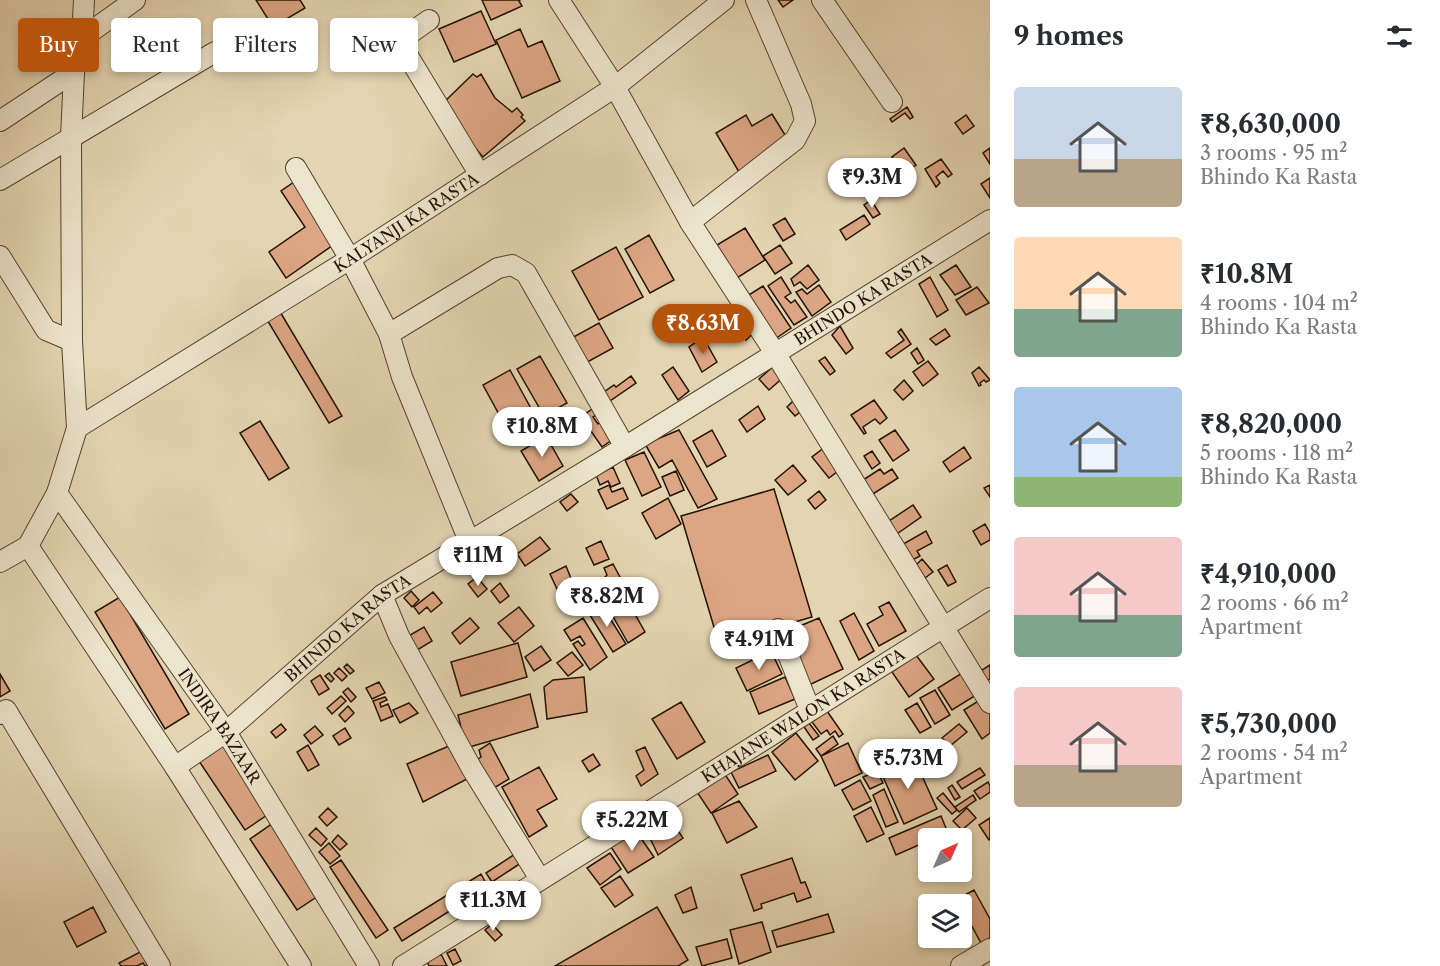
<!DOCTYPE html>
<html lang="en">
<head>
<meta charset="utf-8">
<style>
	:root { --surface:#fff; --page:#f7f7f7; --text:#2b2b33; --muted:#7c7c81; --accent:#b45309 }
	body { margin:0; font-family:"Libre Caslon Text",serif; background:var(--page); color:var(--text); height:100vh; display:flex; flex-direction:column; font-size:22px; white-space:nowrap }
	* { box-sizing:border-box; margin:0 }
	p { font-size:20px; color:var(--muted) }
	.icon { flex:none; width:33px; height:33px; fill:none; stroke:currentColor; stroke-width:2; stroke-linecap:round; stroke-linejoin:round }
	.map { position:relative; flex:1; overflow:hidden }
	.details { display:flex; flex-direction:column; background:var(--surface); width:450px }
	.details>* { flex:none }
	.guide { position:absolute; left:18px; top:18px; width:570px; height:54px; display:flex; gap:12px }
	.needle { width:39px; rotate:45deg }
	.fabs { position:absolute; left:918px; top:828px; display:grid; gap:12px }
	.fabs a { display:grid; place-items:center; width:54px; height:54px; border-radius:6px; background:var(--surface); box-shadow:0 3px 9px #0003; font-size:30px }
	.price { position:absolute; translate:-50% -51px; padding:0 14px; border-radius:21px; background:#fff; color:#222; font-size:20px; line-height:39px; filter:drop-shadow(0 2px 3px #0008) }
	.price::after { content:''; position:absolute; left:50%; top:36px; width:18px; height:14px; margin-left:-9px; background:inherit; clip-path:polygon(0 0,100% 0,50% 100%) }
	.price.selected { background:var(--accent); color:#fff }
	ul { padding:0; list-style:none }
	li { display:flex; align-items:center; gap:18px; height:150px; padding:0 24px }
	li span { display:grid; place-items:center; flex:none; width:168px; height:120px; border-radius:6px; color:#555 }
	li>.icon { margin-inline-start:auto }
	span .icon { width:72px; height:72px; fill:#fffc; stroke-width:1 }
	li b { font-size:26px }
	h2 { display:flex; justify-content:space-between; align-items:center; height:72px; padding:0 24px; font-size:26px }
	.pill { padding:0 21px; border-radius:6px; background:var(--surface); box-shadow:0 3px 9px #0003; font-size:21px; line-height:54px }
	.pill.selected { background:var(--accent); color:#fff }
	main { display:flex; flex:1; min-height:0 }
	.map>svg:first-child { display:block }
</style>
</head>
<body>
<main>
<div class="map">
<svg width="990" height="966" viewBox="0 0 990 966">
	<rect width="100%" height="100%" fill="#e4d5b2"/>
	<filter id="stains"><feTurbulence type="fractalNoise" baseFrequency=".00333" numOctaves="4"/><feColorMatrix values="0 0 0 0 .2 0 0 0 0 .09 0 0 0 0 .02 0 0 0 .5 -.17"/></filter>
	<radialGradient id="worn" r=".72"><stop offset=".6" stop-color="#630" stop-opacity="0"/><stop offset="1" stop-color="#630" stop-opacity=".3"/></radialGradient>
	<path fill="#dca583" stroke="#231300" stroke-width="1.5" d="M256 0H300L305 8 273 27Z
		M482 0H520L519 1 522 6 491 20Z
		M778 0H793L783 7Z
		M481 11 496 44 454 62 439 29Z
		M520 29 528 47 542 41 560 81 522 98 496 40Z
		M473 74 477 77 481 74 495 98 512 112 517 108 523 115 521 117 525 121 483 157 440 106Z
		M907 107 913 117 910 119 905 113 892 122 890 119Z
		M772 114 790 143 739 172 716 133 746 115 752 126Z
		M966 115 974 126 963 134 955 123Z
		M904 148 916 165 910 169 906 162 899 166 892 157Z
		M990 148V164L983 153Z
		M941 159 952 174 948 177 943 171 936 177 940 183 936 187 925 169Z
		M990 178V198L981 184Z
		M294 182 336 243 286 278 269 252 305 227 281 191Z
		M871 200 880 214 873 218 864 205Z
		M864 215 870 224 846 240 840 230Z
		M785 218 795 234 783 241 773 225Z
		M745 228 765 260 737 278 717 245Z
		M649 235 674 280 650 293 625 249Z
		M780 245 792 263 775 274 763 256Z
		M616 247 643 297 599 320 572 271Z
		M808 265 819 280 807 289 800 282 794 286 791 279Z
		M956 265 971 287 955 295 940 275Z
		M781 277 791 293 785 297 791 303 795 300 807 317 794 325 768 286Z
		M930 277 948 310 937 317 919 284Z
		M819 285 831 302 812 316 796 292 802 289 807 294Z
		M763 286 791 328 772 341 744 298Z
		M977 287 989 303 966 315 956 300Z
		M279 310 342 416 329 423 266 318Z
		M741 311 748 318 729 332 722 324Z
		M599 323 613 348 582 365 568 340Z
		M749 323 755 331 746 340 739 331Z
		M840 326 853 348 846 354 832 335Z
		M901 329 911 344 891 358 886 353 904 340 898 332Z
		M945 329 950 336 936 345 930 339Z
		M703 337 717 362 702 372 689 347Z
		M917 348 924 360 918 364 911 353Z
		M540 356 567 403 544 416 517 369Z
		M825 357 835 371 830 375 819 361Z
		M928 361 938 374 923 386 913 372Z
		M776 364 786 375 769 390 759 379Z
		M673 367 689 391 678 400 662 375Z
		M979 367 990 380 986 382 984 380 980 383 981 385 979 386 972 373Z
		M510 370 534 414 507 429 483 385Z
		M631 376 636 383 607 403 601 394 614 385 616 387Z
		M904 380 913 391 903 400 894 390Z
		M795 399 804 409 795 416 787 407Z
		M874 400 887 418 880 424 875 419 863 427 866 433 864 434 851 415Z
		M758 406 765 419 747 432 739 420Z
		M595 407 599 413 593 417 598 424 604 419 616 437 602 447 581 417Z
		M260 421 289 468 269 480 240 433Z
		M679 430 717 499 698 508 672 460 659 468 645 444Z
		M712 430 726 456 707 467 693 441Z
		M895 430 909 450 893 461 879 440Z
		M546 436 563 466 539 481 521 451Z
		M825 447 842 468 829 478 812 457Z
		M964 447 971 458 950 472 943 462Z
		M872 451 880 463 872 469 864 456Z
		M644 452 661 487 642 496 625 460Z
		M793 465 806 481 788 495 775 480Z
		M613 467 620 483 611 487 608 481 600 485 596 475Z
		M880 469 884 474 892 469 898 478 873 494 863 480Z
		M676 471 684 490 670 496 662 477Z
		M609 485 612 492 623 488 628 499 607 509 598 490Z
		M990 485V497L984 488Z
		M774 489 812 617 719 644 681 516Z
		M819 491 826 500 815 509 808 500Z
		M571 494 578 502 567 511 560 502Z
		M668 498 681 524 656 539 642 513Z
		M913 505 921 517 894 536 886 523Z
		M985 524 990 533V540L981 545 973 531Z
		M926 531 932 543 917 551 920 556 907 563 898 547Z
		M540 537 550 549 525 566 517 554Z
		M601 541 609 559 594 565 586 548Z
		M477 552 491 569 483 575 470 558Z
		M922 559 933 572 925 578 915 566Z
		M613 564 621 579 607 588 603 579 607 575 604 568Z
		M947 565 956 582 948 586 938 570Z
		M566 566 572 581 557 589 550 574Z
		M477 577 487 589 478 597 468 584Z
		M500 583 509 596 500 603 491 591Z
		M411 591 419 600 412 607 404 598Z
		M433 592 442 603 431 612 427 607 419 614 414 607Z
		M623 593 645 632 628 643 606 604Z
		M120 597 189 714 165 729 95 612Z
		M889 602 906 631 879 646 867 624 883 615 879 607Z
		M601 604 626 644 613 652 588 612Z
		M519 607 534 626 514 642 498 623Z
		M854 613 874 651 859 660 840 621Z
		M470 618 479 628 460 644 452 633Z
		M583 618 607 657 590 670 573 644 578 641 582 646 585 644 580 636 571 641 564 630Z
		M819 618 843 669 807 686 783 633Z
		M424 627 432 641 414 652 405 638Z
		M767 635 772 649 753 657 747 643Z
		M518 643 527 677 461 696 451 662Z
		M541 646 551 660 534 671 525 657Z
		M771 651 782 674 747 691 736 668Z
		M572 652 583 665 568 676 557 663Z
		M916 655 934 679 909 697 892 672Z
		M347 664 354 671 350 674 344 667Z
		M990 665V679L985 682 979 672Z
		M339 668 347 676 342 681 334 673Z
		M967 670 981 692 952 710 938 688Z
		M329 673 334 679 331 682 325 676Z
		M0 674 10 691 0 697Z
		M320 675 329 689 319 695 311 681Z
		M584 677 587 712 547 719 544 687 553 680Z
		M785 677 795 699 759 714 750 692Z
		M379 682 385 693 372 699 366 688Z
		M348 688 356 697 351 702 343 692Z
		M935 690 950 715 935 724 920 698Z
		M530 694 538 727 466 748 458 715Z
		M341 696 346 701 332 714 327 708Z
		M385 697 387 700 380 703 381 707 388 704 393 716 381 721 373 701Z
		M983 698 990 708V733L982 739 964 710Z
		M681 702 705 742 677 759 652 719Z
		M409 703 418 713 400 723 393 710Z
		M917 703 931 727 920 733 905 710Z
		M348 706 354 713 345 722 339 715Z
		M827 711 843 734 839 737 835 731 830 735 827 730 821 734 812 722Z
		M809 723 819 736 813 740 804 727Z
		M281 724 286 730 276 738 271 732Z
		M959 724 967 732 950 746 942 738Z
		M315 726 323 735 311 744 304 735Z
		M345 728 351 738 339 745 333 736Z
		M796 733 818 761 795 780 772 752Z
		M833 736 838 744 821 756 816 749Z
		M224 739 273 811 245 830 197 758Z
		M490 743 509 779 489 791 472 763 481 757 479 750Z
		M848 743 862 773 835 786 821 756Z
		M308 745 319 765 308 771 297 752Z
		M449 746 469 778 423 802 407 764Z
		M645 747 658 774 641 786 636 776 644 770 636 751Z
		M593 754 600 765 589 772 582 761Z
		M768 755 776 771 739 788 731 772Z
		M913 756 937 809 904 824 880 770Z
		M539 767 557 799 537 810 547 826 529 837 502 787Z
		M980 768 985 775 962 789 957 782Z
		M877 771 883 783 870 789 863 777Z
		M724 773 738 794 711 813 697 792Z
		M860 780 871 801 853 810 842 790Z
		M988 782 990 786V792L980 799 974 791Z
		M952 785 960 797 955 800 948 788Z
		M884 789 898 822 886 827 873 795Z
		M943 793 957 810 952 814 937 798Z
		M973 795 976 800 959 812 955 807Z
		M739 801 757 827 727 843 712 813Z
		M871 807 884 834 867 842 854 816Z
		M328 808 337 817 327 826 319 817Z
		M967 808 976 818 962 830 953 821Z
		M666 813 683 838 658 855 643 823Z
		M941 816 948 833 936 838H928V841L896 855 889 838Z
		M990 818V839L989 840 979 825Z
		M276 821 321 894 297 910 250 839Z
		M316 828 327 839 321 846 309 835Z
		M636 831 654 857 628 873 611 847Z
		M338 835 347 844 340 850 332 842Z
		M329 843 340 856 330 864 319 852Z
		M610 853 621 869 600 885 587 868Z
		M515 854 521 863 492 882 486 873Z
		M792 858 801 883 805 882 811 897 797 902 794 893 761 904 762 908 754 911 741 875Z
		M341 860 388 930 376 938 330 867Z
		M481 874 488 887 402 941 394 928Z
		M620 876 633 895 615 907 601 888Z
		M691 887 697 908 683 913 675 895Z
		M974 890 990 919V938L981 943 962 908V904H960L957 899Z
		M93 907 106 932 77 947 64 922Z
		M657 907 688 960 678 966H555Z
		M828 914 834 932 777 947 772 931Z
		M762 922 771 952 739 964 730 930Z
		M492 924 502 935 495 941 485 930Z
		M727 939 732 958 702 966 696 947Z
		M455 949 461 961 453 965 447 953Z
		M142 951 150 965 145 966 143 963 137 966H121L119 963Z
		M441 954 447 966H429L427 961Z"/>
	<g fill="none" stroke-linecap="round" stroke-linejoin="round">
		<g stroke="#53442c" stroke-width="22">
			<g id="minor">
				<path d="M559 0 615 87 690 222 775 353 990 703"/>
				<path d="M822 0 892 102"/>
				<path d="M429 20 399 41 480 175"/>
				<path d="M82 38 135 0"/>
				<path d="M0 121 74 72"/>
				<path d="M296 168 350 259 389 334 402 377 469 541"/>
				<path d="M0 180 215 52"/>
				<path d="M690 222 795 140 805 121 801 104 756 0"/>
				<path d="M0 256 46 330 72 341"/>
				<path d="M389 334 498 268 512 265 526 273 625 447"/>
				<path id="s1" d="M77 428 350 259 615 87 724 0"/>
				<path id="s2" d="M57 493 226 732 369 966"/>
				<path d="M28 546 175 767 301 966"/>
				<path d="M0 562 28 546 57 493 77 428 72 341 71 138 74 72 82 38 84 0"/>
				<path d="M382 595 399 636 472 769 540 879"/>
				<path d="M778 629 810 710"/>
				<path d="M0 714 6 710 160 966"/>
				<path id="s3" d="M175 767 226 732 382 595 625 447 990 220"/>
				<path id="s4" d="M403 966 990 598"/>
				<path d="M961 966 990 949"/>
			</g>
		</g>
		<use href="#minor" stroke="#ede4cd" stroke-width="20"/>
	</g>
	<g text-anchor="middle" stroke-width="6" stroke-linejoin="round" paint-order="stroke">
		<g font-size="16" fill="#231300" stroke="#ede4cd">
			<text dy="6" stroke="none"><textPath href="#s1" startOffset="388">KALYANJI KA RASTA</textPath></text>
			<text dy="6" stroke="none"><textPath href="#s3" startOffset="834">BHINDO KA RASTA</textPath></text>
			<text dy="6" stroke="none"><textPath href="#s3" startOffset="222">BHINDO KA RASTA</textPath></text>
			<text dy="6" stroke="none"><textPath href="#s4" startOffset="472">KHAJANE WALON KA RASTA</textPath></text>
			<text dy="6" stroke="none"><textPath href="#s2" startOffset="284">INDIRA BAZAAR</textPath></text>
		</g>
	</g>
	<rect width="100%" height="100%" filter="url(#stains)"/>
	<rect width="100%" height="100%" fill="url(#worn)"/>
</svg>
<div class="fabs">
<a><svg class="needle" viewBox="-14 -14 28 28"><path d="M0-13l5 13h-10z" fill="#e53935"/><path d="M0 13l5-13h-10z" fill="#7c7c81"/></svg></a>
<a><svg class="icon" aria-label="layers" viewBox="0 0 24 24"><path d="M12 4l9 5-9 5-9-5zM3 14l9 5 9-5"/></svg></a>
</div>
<b class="price" style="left:872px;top:209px">₹9.3M</b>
<b class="price selected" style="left:703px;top:355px">₹8.63M</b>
<b class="price" style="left:542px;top:458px">₹10.8M</b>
<b class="price" style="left:478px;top:587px">₹11M</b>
<b class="price" style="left:607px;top:628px">₹8.82M</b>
<b class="price" style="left:759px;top:671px">₹4.91M</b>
<b class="price" style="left:908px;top:790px">₹5.73M</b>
<b class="price" style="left:632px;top:852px">₹5.22M</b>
<b class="price" style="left:493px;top:932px">₹11.3M</b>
<div class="guide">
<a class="pill selected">Buy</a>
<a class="pill">Rent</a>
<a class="pill">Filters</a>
<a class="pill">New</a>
</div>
</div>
<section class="details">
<h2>9 homes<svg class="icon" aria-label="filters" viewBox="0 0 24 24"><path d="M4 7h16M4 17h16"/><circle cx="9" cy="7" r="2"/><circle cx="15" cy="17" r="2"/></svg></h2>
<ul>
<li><span style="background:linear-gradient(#c9d6e8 60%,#b9a48a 0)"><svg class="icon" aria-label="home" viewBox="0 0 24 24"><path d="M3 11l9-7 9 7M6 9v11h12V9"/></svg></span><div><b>₹8,630,000</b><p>3 rooms · 95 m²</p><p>Bhindo Ka Rasta</p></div></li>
<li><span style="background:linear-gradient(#ffd9b3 60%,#7fa58c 0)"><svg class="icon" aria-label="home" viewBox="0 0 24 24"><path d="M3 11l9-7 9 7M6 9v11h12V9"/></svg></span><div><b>₹10.8M</b><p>4 rooms · 104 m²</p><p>Bhindo Ka Rasta</p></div></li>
<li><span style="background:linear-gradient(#a9c7e8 75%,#8fb573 0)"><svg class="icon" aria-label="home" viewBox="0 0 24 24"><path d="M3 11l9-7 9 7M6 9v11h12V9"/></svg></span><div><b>₹8,820,000</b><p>5 rooms · 118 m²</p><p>Bhindo Ka Rasta</p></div></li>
<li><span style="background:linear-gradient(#f6c9c9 65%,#7fa58c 0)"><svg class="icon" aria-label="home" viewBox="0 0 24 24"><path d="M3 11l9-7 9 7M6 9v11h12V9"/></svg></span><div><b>₹4,910,000</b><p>2 rooms · 66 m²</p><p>Apartment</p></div></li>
<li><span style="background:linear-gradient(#f6c9c9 65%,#b9a48a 0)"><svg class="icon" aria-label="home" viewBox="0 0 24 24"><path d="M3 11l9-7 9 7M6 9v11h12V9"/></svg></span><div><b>₹5,730,000</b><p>2 rooms · 54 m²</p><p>Apartment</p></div></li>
</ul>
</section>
</main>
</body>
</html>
